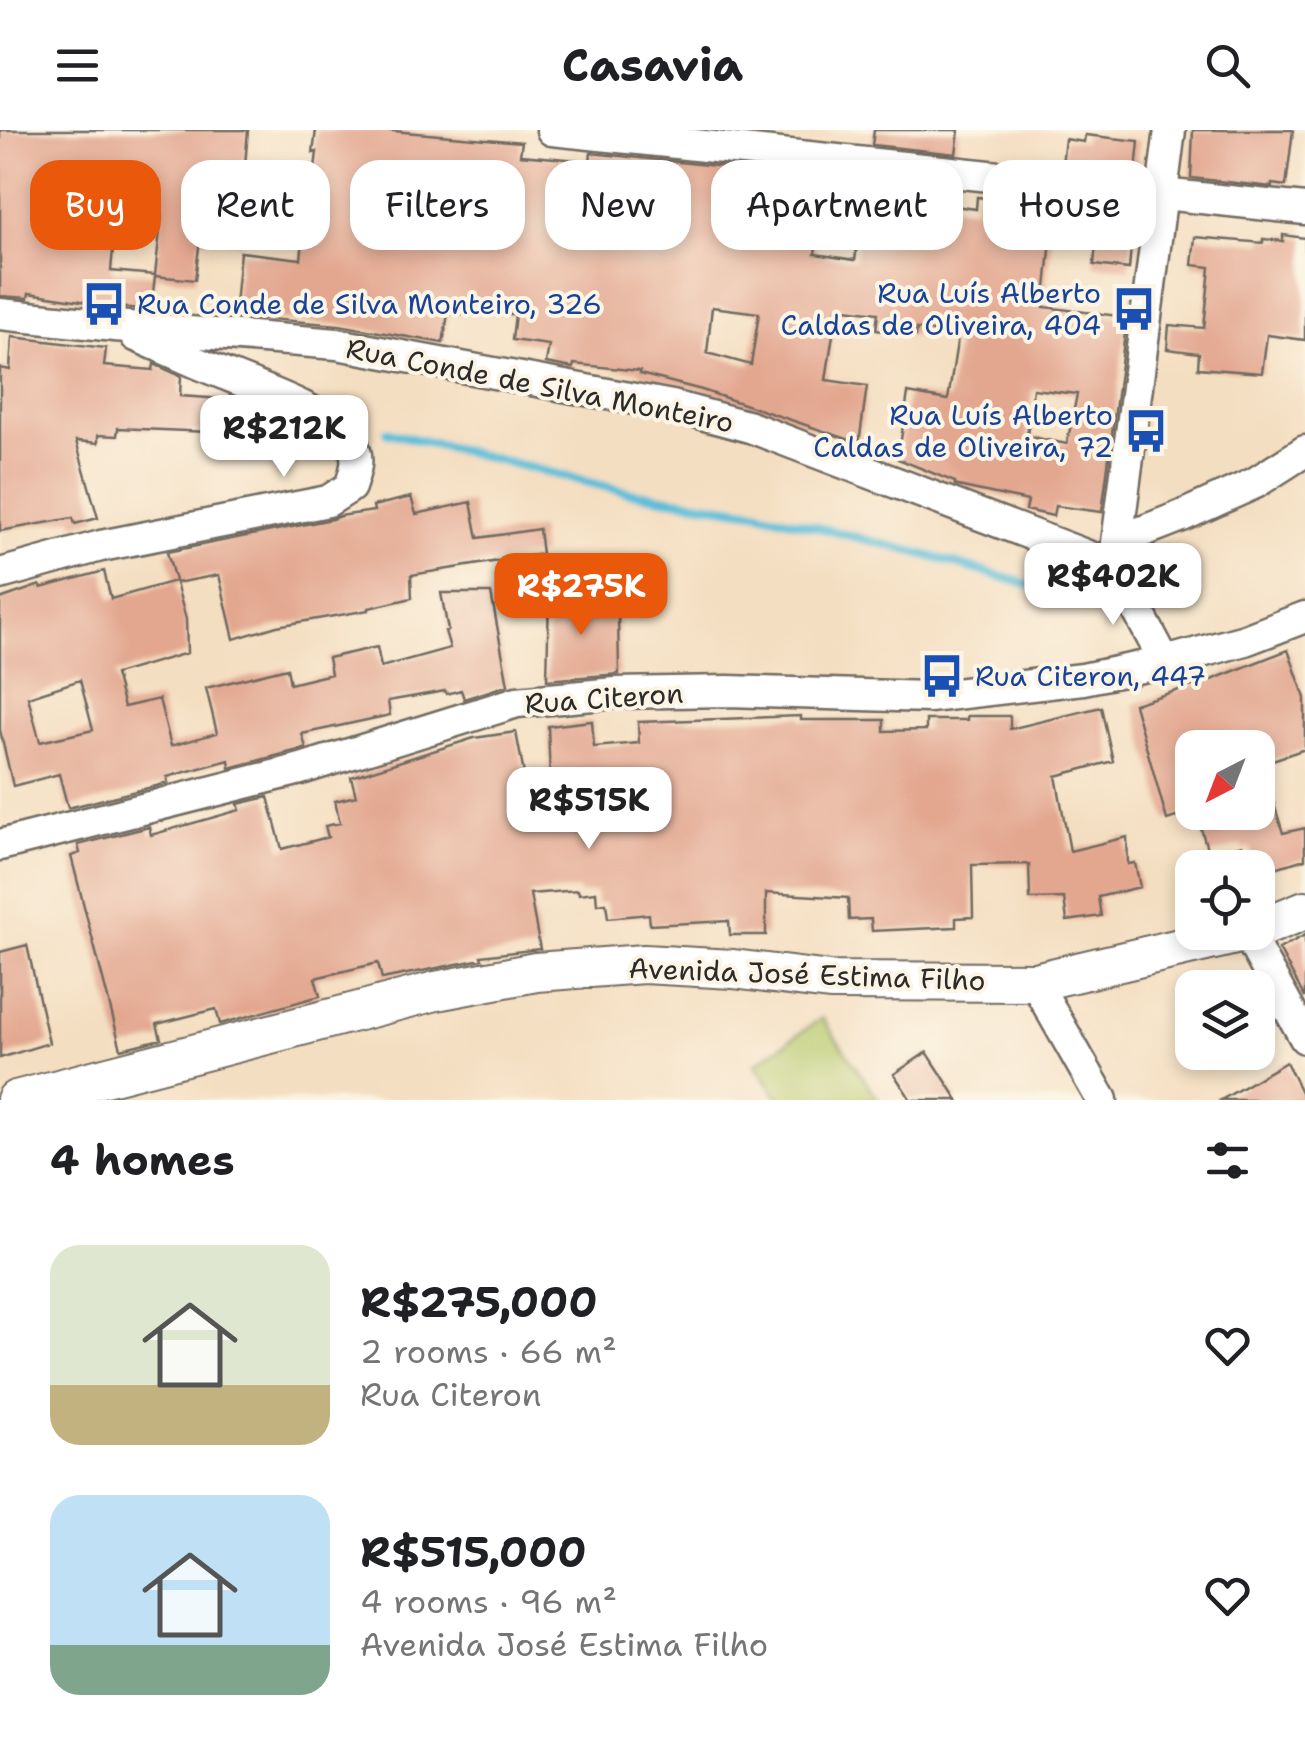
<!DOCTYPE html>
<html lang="en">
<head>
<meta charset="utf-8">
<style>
	:root { --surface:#fff; --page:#f2f2f2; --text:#202124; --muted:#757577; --accent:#ea580c }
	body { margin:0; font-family:"Shantell Sans",sans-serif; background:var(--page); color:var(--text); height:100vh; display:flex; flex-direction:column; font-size:38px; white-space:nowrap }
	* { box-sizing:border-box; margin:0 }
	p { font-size:32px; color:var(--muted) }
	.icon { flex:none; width:55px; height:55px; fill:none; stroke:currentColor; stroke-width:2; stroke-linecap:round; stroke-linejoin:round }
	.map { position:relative; height:970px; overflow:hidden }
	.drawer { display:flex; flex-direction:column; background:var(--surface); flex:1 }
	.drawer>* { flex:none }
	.top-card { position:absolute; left:30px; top:30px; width:1245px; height:90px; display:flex; gap:20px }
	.needle { width:65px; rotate:222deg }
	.tools { position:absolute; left:1175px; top:600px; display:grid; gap:20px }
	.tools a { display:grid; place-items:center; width:100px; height:100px; border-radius:20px; background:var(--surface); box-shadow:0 5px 15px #0003; font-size:50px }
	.price { position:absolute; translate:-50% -85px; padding:0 22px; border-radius:20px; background:#fff; color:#222; font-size:32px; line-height:65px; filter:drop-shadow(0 2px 5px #0008) }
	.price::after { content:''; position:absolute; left:50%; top:60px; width:30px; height:22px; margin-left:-15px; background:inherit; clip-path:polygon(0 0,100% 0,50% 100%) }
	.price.current { background:var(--accent); color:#fff }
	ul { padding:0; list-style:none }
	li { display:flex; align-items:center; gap:30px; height:250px; padding:0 50px }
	li span { display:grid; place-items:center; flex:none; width:280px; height:200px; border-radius:30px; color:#555 }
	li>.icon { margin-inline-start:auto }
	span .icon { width:120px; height:120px; fill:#fffc; stroke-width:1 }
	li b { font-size:42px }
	h2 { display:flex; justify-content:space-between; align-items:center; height:120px; padding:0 50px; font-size:42px }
	.chip { padding:0 35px; border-radius:30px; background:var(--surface); box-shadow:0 5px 15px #0003; font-size:35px; line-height:90px }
	.chip.current { background:var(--accent); color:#fff }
	header { display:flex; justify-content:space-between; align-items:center; height:130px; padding:0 50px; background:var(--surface); font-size:45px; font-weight:700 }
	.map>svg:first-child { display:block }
</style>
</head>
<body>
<header><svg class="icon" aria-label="menu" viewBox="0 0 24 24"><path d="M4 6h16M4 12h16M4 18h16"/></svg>Casavia<svg class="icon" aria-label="search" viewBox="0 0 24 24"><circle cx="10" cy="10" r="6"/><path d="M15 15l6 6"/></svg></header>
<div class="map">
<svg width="1305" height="970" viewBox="0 0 1305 970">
	<rect width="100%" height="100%" fill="#fcf5e5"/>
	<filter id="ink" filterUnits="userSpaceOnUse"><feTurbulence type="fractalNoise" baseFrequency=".01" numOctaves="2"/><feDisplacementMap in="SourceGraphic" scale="20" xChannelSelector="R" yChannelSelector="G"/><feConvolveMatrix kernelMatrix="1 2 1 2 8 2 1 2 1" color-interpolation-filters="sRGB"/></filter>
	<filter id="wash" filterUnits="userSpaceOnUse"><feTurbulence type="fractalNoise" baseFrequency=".0048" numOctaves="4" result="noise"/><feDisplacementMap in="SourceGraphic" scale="40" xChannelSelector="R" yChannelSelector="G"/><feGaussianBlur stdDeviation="2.25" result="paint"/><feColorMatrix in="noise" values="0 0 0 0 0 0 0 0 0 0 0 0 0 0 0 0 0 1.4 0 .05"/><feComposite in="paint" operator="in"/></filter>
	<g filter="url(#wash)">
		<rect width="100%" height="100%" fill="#f4dec1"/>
		<path fill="#b5c86b" stroke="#707a4b" stroke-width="2.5" d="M822 888 879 970H780L755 934Z"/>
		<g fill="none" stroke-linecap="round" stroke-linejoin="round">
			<path stroke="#5abdd8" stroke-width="9" d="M387 302 627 362 758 382 926 425 1056 463"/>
		</g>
		<g id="blocks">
			<path fill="#e3a790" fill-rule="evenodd" d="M0 0H248L242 71 246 72 242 114 200 109 195 150 155 146 151 180 88 174V172L29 163 28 168 0 166ZM80 52 124 56 122 79 162 83 155 145 111 141 114 108 76 104Z
				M316 0H381L522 12 520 25 590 31 591 23 727 37 721 94 763 99 767 61 823 67 815 124 855 130 867 52 935 59 934 73 976 79 977 67 1016 72V78L1054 82 1044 177 1127 187 1102 382 1055 376 1053 386 1026 380 1028 371 958 356 955 355V352L898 329 908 263 948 270 958 206 917 199 916 206 876 200 878 183 837 178 826 250 867 256 859 313 702 260 640 244V241L574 234 573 238 546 233 549 215 512 210 515 184H448L443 213 339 195 234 186 240 122 301 129 306 83H310L317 22 313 23ZM712 177 759 183 751 235 707 223ZM1033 259 1077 264 1067 314 1027 306Z
				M874 0H959L956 24 872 15Z
				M1193 0H1293L1286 56 1272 54V57L1191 48Z
				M1085 5 1139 11 1136 42 1062 35 1065 9 1084 12Z
				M1097 102 1132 105 1129 139 1094 135Z
				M1283 105 1305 108V210L1267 205 1262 243 1198 238 1199 223 1167 219 1169 195 1204 198 1210 137 1192 135 1195 107 1263 113V109L1283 111Z
				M12 207 106 218 104 236 153 240 154 234 181 246 180 266 238 270 252 275V283L274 284 273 318 230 316 231 303 118 298 117 306 98 305V313L76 311 98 388 75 394 73 388 0 401V238L10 240Z
				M411 367 416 384 471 372 478 408 539 399 542 424 411 445 412 468 369 478V480L277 496 234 509 219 445 176 453 186 489 187 523 115 544 124 577 159 569 171 616 217 603 206 558 287 538 290 554 331 544 328 528 377 517 381 537 450 518 445 501 448 500 441 463H491L508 555 464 569 461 560 446 564 445 561 388 571 390 585 302 604 306 618 230 638 229 630 167 647 168 653 68 678 59 644 13 656 0 600V469L40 455 41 458 104 441 111 469 175 451 167 422 332 389 340 386 374 381 373 376ZM80 550 93 600 40 612 28 567Z
				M549 463H588V475L615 476V483H618L619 544 547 550Z
				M1288 520 1305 568V619L1258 635V618H1192V682L1167 690 1134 574 1211 550Z
				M1101 577 1113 631 1056 646 1070 721 1127 707 1128 734 1135 733 1140 757 1098 767 1101 786 1067 791 1064 768 1030 769 1029 734 972 735 973 787 956 788V797L872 801 871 789 849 790 848 768 766 763V805H730L729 791 650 795 649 784 608 788 606 773 597 774 596 762 579 764 578 760 530 764 540 819 481 826 482 829 382 849 378 833 315 848 320 866 220 894 216 879 157 894 161 909 121 919 71 726 80 723 78 715 149 697 151 705 240 680 238 674 268 667 282 719 328 707 325 696 340 693 335 671 356 666 351 647 474 608 516 602 531 681 551 679 548 596 592 591 594 617 639 613 638 592 801 586V590H884V601L926 600V590H967V586H1010V599Z
				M1263 639 1283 703 1305 698V729L1258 743 1250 718 1243 720 1242 715 1209 725 1196 682H1258V640Z
				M1305 805V868L1279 819Z
				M27 815 49 913 0 928V822Z
				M927 922 958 970H911L894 944Z
				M1286 932 1305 970H1221Z"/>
		</g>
	</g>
	<g filter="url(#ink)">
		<use href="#blocks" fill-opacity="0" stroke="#716a60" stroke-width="2.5"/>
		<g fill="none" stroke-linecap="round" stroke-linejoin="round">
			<g stroke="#716a60" stroke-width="35">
				<path id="minor" d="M552 0 1305 79
					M0 184 115 196 337 214 672 276 750 297 1114 436
					M1118 411 1182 386 1255 353 1305 321
					M1114 436 1170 0
					M1114 436 1165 532
					M0 444 101 416 328 371 350 357C355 342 361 327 351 312 331 280 243 253 207 237 183 227 160 216 136 206
					M0 715 301 639 517 572 615 563 728 561 929 567 1083 549 1165 532 1245 510 1305 487
					M1247 803 1305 908
					M1035 852 1102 970"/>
			</g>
			<g stroke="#716a60" stroke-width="42">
				<path id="tertiary" d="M1258 799 1305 780
					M16 970 436 861 536 842 644 834 733 839 830 851 1035 852 1248 802"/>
			</g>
			<use href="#minor" stroke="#fff" stroke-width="30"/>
			<use href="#tertiary" stroke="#fff" stroke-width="38"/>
		</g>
	</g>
	<defs>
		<g id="bus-bare" transform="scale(3.45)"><path d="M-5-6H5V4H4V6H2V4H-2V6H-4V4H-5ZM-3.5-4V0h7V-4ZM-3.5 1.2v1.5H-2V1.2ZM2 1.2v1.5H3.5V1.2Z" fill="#1a4fb4" stroke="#fcf5e5" stroke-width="2.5" paint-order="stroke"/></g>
	</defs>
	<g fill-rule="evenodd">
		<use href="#bus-bare" x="104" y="174"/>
		<use href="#bus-bare" x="1134" y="179"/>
		<use href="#bus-bare" x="1146" y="301"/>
		<use href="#bus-bare" x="942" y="546"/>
	</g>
	<g text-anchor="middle" stroke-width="8" stroke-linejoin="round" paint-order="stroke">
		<g font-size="28" fill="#164399" stroke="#fcf5e5" text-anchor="end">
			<text x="1101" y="173">Rua Luís Alberto<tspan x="1101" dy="32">Caldas de Oliveira, 404</tspan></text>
			<text x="137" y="184" text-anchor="start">Rua Conde de Silva Monteiro, 326</text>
			<text x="1113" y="295">Rua Luís Alberto<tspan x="1113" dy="32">Caldas de Oliveira, 72</tspan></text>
			<text x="975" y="556" text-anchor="start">Rua Citeron, 447</text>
		</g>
		<g font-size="28" fill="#2b2b2b" stroke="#fcf5e5">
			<text transform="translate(540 255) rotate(11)" y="10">Rua Conde de Silva Monteiro</text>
			<text transform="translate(604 568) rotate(-4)" y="10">Rua Citeron</text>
			<text transform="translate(807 844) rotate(2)" y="10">Avenida José Estima Filho</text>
		</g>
	</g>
</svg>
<div class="tools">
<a><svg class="needle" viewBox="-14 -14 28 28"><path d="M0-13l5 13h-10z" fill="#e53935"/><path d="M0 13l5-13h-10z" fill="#757577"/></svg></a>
<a><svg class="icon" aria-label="locate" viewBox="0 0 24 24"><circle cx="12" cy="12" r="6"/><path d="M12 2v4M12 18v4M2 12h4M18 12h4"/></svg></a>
<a><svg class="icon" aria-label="layers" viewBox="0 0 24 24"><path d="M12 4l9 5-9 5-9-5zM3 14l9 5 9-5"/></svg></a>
</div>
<b class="price" style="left:284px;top:350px">R$212K</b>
<b class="price" style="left:1113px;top:498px">R$402K</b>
<b class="price current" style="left:581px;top:508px">R$275K</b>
<b class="price" style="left:589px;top:722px">R$515K</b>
<div class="top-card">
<a class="chip current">Buy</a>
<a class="chip">Rent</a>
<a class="chip">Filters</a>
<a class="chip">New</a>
<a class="chip">Apartment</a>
<a class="chip">House</a>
</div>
</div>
<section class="drawer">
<h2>4 homes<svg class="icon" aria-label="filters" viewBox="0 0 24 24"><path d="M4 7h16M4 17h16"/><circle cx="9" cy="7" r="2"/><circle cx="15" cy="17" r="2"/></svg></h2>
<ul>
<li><span style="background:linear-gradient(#dfe7d0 70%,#c2b280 0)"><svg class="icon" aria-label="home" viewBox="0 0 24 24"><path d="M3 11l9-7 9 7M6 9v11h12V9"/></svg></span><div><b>R$275,000</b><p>2 rooms · 66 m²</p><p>Rua Citeron</p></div><svg class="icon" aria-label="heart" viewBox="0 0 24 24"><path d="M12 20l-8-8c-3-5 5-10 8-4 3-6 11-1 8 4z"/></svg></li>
<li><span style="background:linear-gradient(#bfe0f5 75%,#7fa58c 0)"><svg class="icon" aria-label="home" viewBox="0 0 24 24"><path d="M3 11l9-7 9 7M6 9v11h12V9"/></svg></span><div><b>R$515,000</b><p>4 rooms · 96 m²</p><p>Avenida José Estima Filho</p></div><svg class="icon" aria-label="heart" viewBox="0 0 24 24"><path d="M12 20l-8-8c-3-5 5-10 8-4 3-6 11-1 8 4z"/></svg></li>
</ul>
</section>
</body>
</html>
